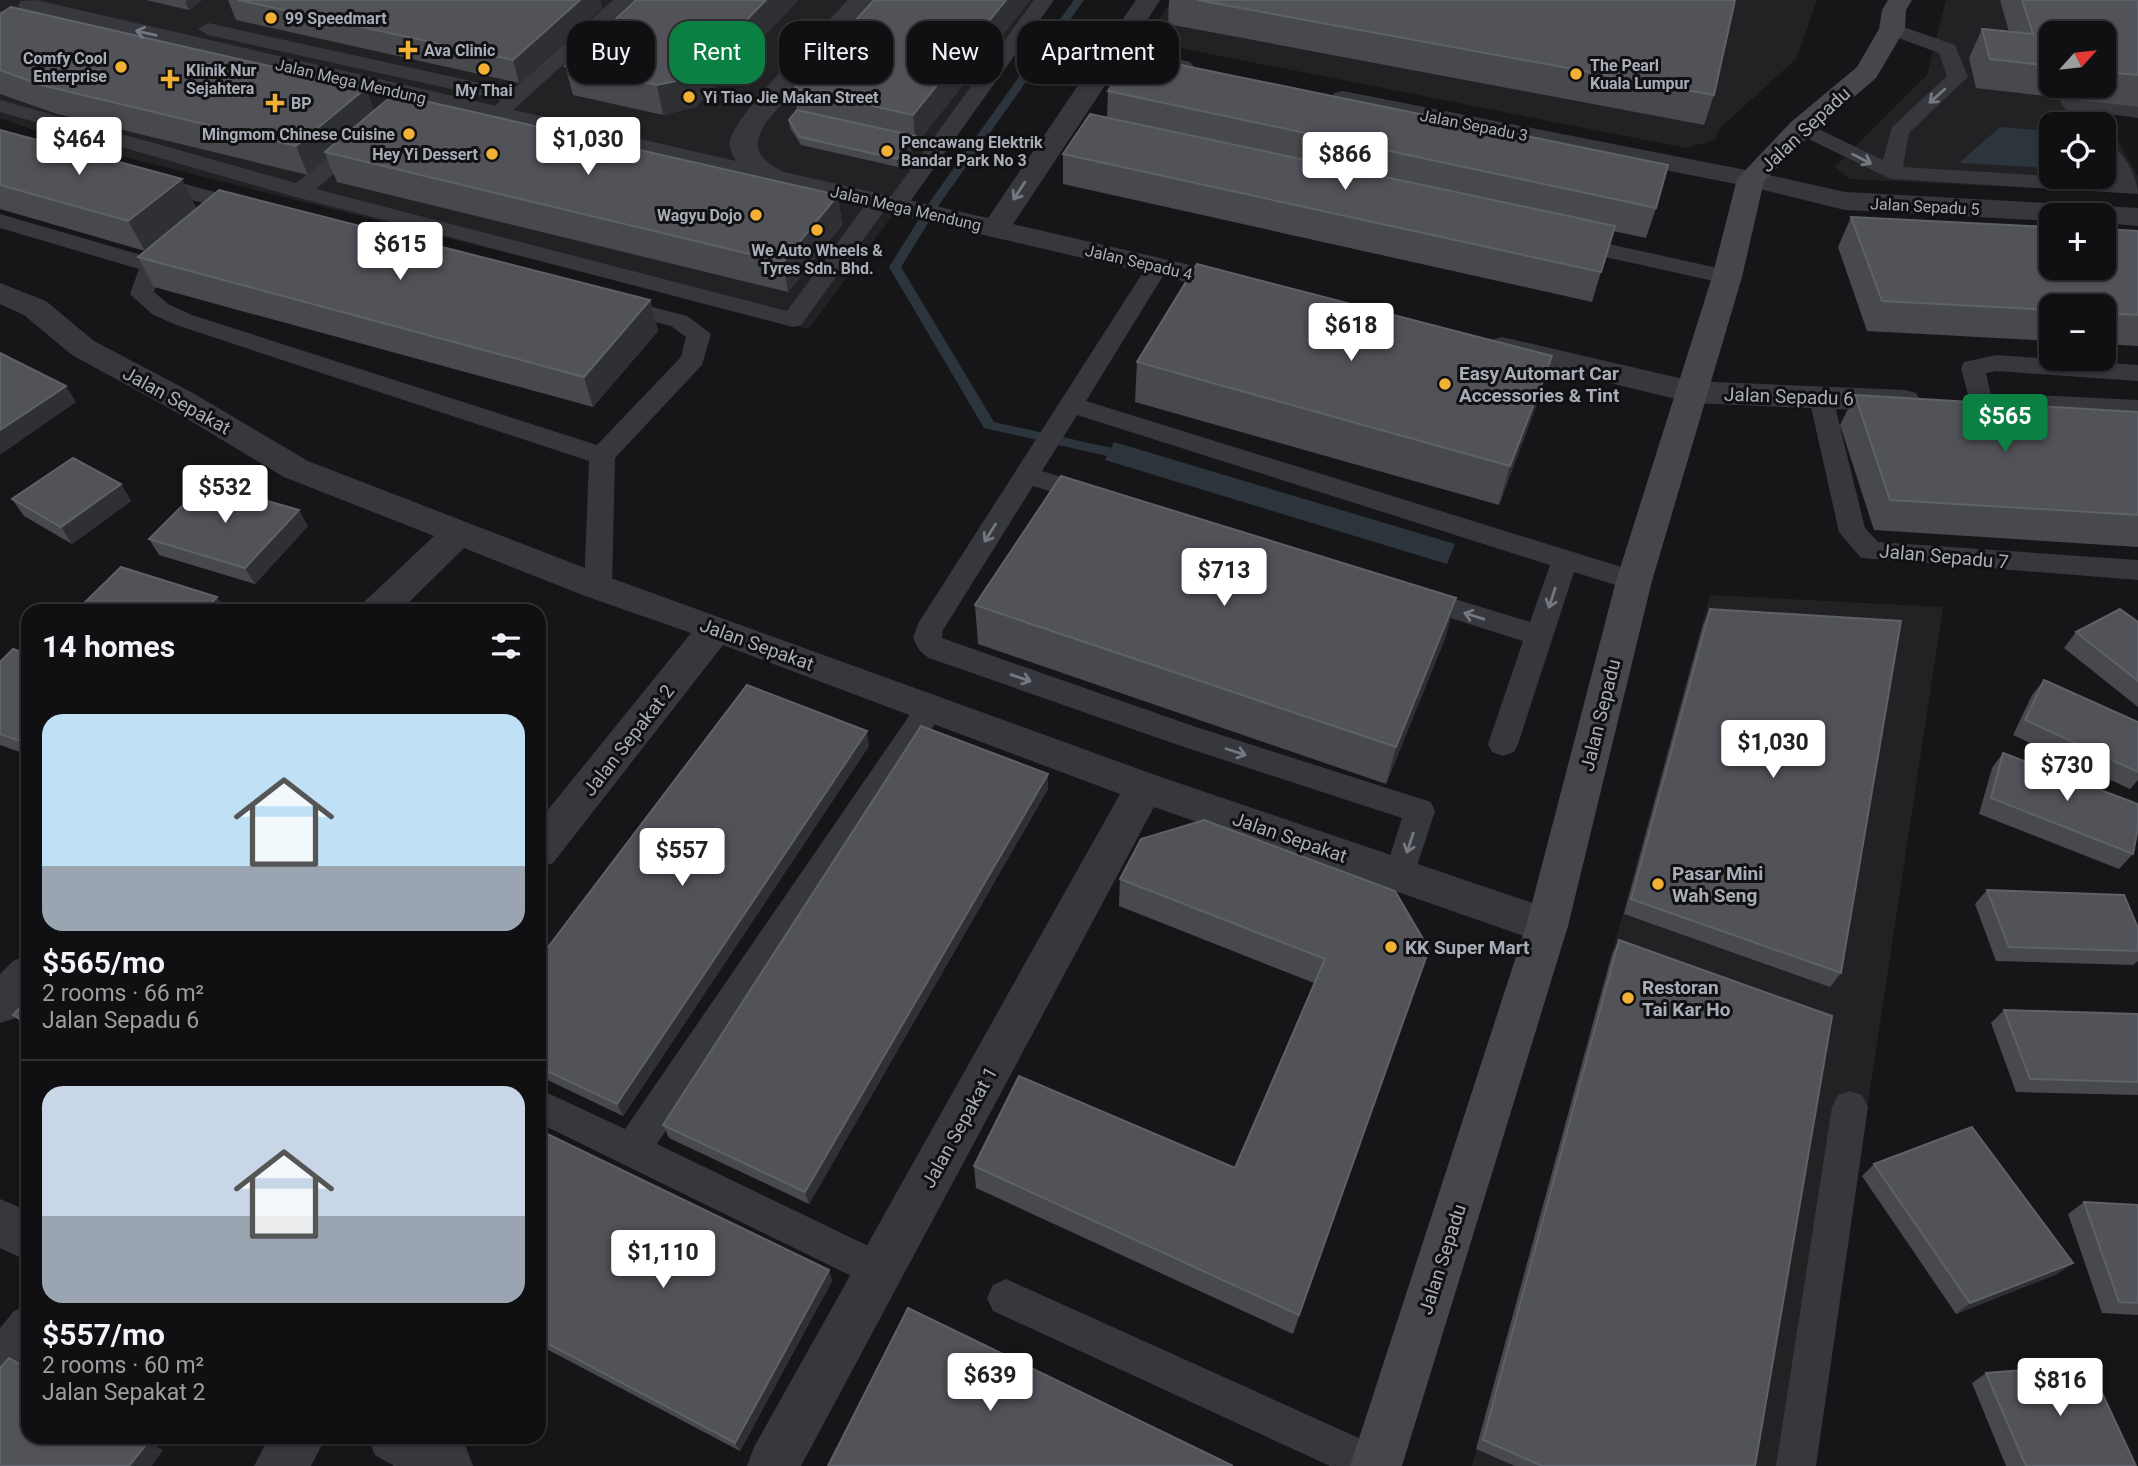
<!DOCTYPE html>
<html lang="en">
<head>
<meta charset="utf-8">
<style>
	:root { --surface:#101012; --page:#1e1e20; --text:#f1f3f6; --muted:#9c9d9f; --line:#303032; --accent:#0b8043 }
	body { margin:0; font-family:Roboto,sans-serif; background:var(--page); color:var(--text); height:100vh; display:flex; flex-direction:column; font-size:26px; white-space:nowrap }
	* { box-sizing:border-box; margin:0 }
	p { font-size:23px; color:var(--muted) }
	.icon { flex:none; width:38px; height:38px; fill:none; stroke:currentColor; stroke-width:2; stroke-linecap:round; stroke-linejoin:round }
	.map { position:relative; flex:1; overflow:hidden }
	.panel { position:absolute; left:21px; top:604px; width:525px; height:840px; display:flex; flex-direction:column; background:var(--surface); border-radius:21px; box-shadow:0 2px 5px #0004,0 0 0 2px var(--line) }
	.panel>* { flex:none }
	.top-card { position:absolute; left:567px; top:21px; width:665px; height:63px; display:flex; gap:14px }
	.needle { width:46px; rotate:63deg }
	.buttons { position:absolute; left:2039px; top:21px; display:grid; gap:14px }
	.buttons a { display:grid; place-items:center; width:77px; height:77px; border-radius:14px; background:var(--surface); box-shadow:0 2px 5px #0004,0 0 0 2px var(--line); font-size:35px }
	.price { position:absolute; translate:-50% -60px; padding:0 16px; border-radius:7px; background:#fff; color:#222; font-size:23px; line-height:46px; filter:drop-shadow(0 2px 4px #0008) }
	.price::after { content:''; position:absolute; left:50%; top:42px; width:21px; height:16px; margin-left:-10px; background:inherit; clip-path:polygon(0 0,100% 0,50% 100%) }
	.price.active { background:var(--accent); color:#fff }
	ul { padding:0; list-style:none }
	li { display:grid; align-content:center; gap:14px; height:371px; padding:0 21px }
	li+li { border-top:2px solid var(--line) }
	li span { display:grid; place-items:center; height:217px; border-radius:21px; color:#555 }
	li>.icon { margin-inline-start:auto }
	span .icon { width:126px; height:126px; fill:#fffc; stroke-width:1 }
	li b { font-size:30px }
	h2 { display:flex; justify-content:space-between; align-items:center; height:84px; padding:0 21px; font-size:30px }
	.chip { padding:0 24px; border-radius:21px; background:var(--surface); box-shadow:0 2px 5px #0004,0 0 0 2px var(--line); font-size:24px; line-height:63px }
	.chip.active { background:var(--accent); color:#fff }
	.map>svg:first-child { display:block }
</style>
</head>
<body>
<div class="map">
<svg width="2138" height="1466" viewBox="0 0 2138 1466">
	<rect width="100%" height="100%" fill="#161618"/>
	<path fill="#222225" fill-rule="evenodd" d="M0 0H1050L809 329 69 143 0 118Z
		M1172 0H1817L1796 59 1719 129 1715 140 1686 148 1165 45 1151 30Z
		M1946 0H2138L2101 110 2138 176V193L1849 179 1835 167 1927 75ZM2051 33H2104V86H2051ZM2051 124H2104V177H2051Z
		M1710 595 1943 607 1813 1466H1472Z"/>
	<path fill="#2c353c" d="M2000 127 2038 130 2051 159V168L1959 163Z
		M1114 442 1455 544 1447 564 1105 460Z"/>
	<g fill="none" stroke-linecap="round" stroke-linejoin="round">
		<path fill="#2c353c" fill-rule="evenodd" d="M1074 0H1084L941 202 901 267 994 422 1134 453 1136 456 1134 459 1129 461 984 428 889 267 931 200Z"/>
		<path fill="#37383d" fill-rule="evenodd" d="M613 0H634L509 114H495L492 110 501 100 208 35 198 29 208 23 512 90Z
			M1034 0H1054L904 210 896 212 887 207 801 325 793 327 292 196 0 112V100L296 183 354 137H368L372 141 368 145 316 189 787 311 872 196 880 194 889 199Z
			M1892 23 1955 45 1968 77 1909 133 1903 167 2117 180 2104 161V141C2121 145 2138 177 2138 194L1891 179 1794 132 1791 128 1794 124H1808L1883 160 1892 127 1947 76 1939 53 1885 33 1882 29 1885 25Z
			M2070 96 2138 106V118L2087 111 2096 124H2076L2060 102 2063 98Z
			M151 175 256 203 259 208 256 213 248 215 143 187 140 182 143 177Z
			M0 214 148 257 165 242H181L184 247 162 268 154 292 168 304 192 315 597 445 681 357 686 337 671 326 606 309 602 304 606 299 614 297 687 316 711 334 702 365 615 458 612 587 608 594 598 597 588 594 584 587 589 461 176 325 152 314 130 294 139 269 0 228Z
			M1568 235 1727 270 1735 272 1739 277 1735 282 1727 284 1560 247 1557 242 1560 237Z
			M1158 259 1166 261 1169 266 1086 401 1644 574 1648 581 1644 588 1634 591 1574 572 1518 744 1514 752 1503 756 1492 752 1488 744 1523 641 1406 604 1402 597 1406 590 1416 587 1530 622 1550 565 1077 415 1042 471 1104 490 1108 496 1104 502 1095 505 1033 486 943 630 942 638 1196 727 1431 802 1435 811 1411 884 1400 888 1389 884 1384 875 1402 818 1178 745 929 658C919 652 917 647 913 637L919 622 1147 266 1150 261Z
			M1996 355 2138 365V381L1996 371 1986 373 1993 404 1990 410 1981 412 1972 410 1961 368 1964 362Z
			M1821 390 1830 392 1833 398 1865 528 1878 542 2138 560V580L1861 558 1839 532 1809 398 1812 392Z
			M930 697 940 700 945 708 940 716 657 1144 893 1258 899 1271 893 1284 880 1290 539 1123V1089L625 1129 920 700Z
			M1850 1091 1862 1095 1868 1107 1816 1466H1776L1832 1107 1838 1095Z
			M1006 1279 1390 1452 1396 1466H1330L993 1311 987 1298 993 1285Z
			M28 1306C28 1339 36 1363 0 1377V1328L14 1311Z"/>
		<path fill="#37383d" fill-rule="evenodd" d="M36 0 736 161C732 154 729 148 730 141 735 114 825 25 848 0H873L767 121C750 148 757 158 784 172L988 218 1136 0H1160L1129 49 1190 62 1194 67 1190 72 1181 75 1120 63 1013 224 1242 277 1253 279 1257 286 1253 293 1242 295 30 13 21 11 18 6 21 1Z
			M1343 91 1751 171 1845 192 2138 208V226L2104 223V215H2051V221L1845 210 1751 187 1334 105 1330 99 1334 93Z
			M0 283 46 301 94 341 191 392 308 461 611 578 1158 776 1562 913 1568 926 1562 939 1547 944 1154 807 801 1466H747L754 1447 1120 794 723 645 553 863 539 868V821L691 633 585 596 464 548 400 611H359L364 602 434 536 284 477 169 408 72 355 24 315 0 304Z
			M1502 337 1692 381 1905 390 1916 393 1921 401 1916 409 1905 412 1692 403 1491 354 1486 347 1491 340Z
			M2035 395 2138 400V422L2035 417 2024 414 2019 406 2024 398Z
			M28 955V1004L15 1018 0 1023V974L13 961Z
			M0 1199 28 1211V1261L0 1248Z
			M269 1437H326L311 1466H254Z
			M367 1437H445L466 1447 473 1466H394L375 1455Z"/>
		<path fill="#45474d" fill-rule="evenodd" d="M1888 0H1912L1906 10 1905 29 1876 78 1811 134 1764 181 1742 277 1652 581 1568 926 1402 1466H1350L1526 926 1616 581 1712 277 1737 179 1791 122 1857 67 1879 29 1882 10Z"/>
	</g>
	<path fill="#47494d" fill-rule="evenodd" d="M146 0H202L189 10Z
		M228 0H600L602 8 519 83 236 20Z
		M636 0 696 107 663 115 573 95 565 66Z
		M874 0H1030L898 167 801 145 790 128 789 120 797 110 794 89Z
		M1169 0H1735L1714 95 1704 125 1168 24Z
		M2000 0H2138V107L1976 88 1969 58 1982 29 2009 32ZM2051 33H2104V86H2051Z
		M0 14 374 110 838 195 842 225 788 292 337 182 327 159 308 175 57 114 0 94Z
		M1108 91 1656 208 1646 238 1613 231 1592 302 1063 184V154L1107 118Z
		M0 130 196 209 650 300 658 331 593 407 154 287 138 257 183 221 145 251 0 209Z
		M1851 217 2138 231V346L2104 344V306H2051V341L1867 331 1838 247Z
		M1137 362 1540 396 1499 505 1135 402Z
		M1855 395 2138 412V547L1874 530 1840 425Z
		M121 484 131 501 72 544 24 516 12 499Z
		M308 526 255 584 159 555 149 539Z
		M975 605 1446 636 1386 784 978 644Z
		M1710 609 1841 973 1830 987 1624 914 1703 625Z
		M2138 622V707L2064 648 2076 632Z
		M28 654V755L0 745V662Z
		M2044 680 2138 722V780L2130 789 2013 735 2032 695Z
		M869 746 623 1116 539 1076V959Z
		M2003 753 2133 854 2119 869 1979 814 1992 768Z
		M1048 789 809 1204 669 1138 663 1125Z
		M1120 879 1429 949 1293 1334 976 1188 974 1166 1235 1168 1314 983 1119 906Z
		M1987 890 2138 951V961L2133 965 1996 961 1975 904Z
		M1619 940 1755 1466H1515L1476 1449 1612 954Z
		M28 999V1029L13 1015Z
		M2004 1010 2138 1014V1095L2016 1092 1991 1023Z
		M539 1130 829 1270 832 1281 740 1451 539 1345Z
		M1874 1164 2073 1263 2057 1274 1956 1314 1862 1176Z
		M2084 1202 2138 1205V1315L2102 1313 2068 1214Z
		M1986 1373 2136 1466H2006L1972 1383Z"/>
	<path fill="#2f3033" d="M187 0H202L189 10 185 2Z
		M580 0H600L602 8 519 83 513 60Z
		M766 0H799L696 107 663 115 657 85Z
		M1006 0H1030L898 167 897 159 915 136 913 115Z
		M366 88 377 117 325 152 327 159 308 175 296 146Z
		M182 179 197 209 145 251 128 221Z
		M838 195 842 225 788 292 783 262Z
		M650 300 658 331 593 407 584 377Z
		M1552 356 1540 396 1499 505 1510 466Z
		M66 386 76 402 0 455V430Z
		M121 484 131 501 72 544 61 527Z
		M299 510 308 526 255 584 245 568Z
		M217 597 226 611H204Z
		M1456 598 1446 636 1386 784 1396 747Z
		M867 731 869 746 623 1116 617 1104Z
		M1048 774V789L809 1204 805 1192Z
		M2073 1263 2057 1274 1956 1314 1970 1303Z
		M829 1270 832 1281 740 1451 735 1443Z
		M140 1437 163 1450 152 1466H129Z"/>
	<path fill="#525359" stroke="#5f6168" stroke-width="2" d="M238 0H580L513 60Z
		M636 0H766L690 78 657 85 565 66Z
		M874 0H1006L913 115 794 89Z
		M1197 0H1735L1714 95Z
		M2022 0H2138V75L2104 72V33H2051V66L1990 59 1982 29 2033 34Z
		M11 7 366 88 296 146 41 85 0 70V14Z
		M1132 55 1668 165 1656 208 1108 91Z
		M394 94 838 195 783 262 325 152Z
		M797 110 915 136 897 159 800 137 789 120Z
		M1090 114 1615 226 1601 272 1063 154Z
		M0 130 182 179 128 221 0 185Z
		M219 190 650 300 584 377 138 257Z
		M1851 217 2051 227V268H2104V229L2138 231V315L2104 313V306H2051V310L1882 301Z
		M1197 264 1552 356 1510 466 1137 362Z
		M0 353 66 386 0 430Z
		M1855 395 2138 412V515L1890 500Z
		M73 458 121 484 61 527 12 499Z
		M1061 476 1456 598 1396 747 975 605Z
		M205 483 299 510 245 568 149 539Z
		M121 567 217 597 204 611H76Z
		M1710 609 1901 621 1841 973 1631 899Z
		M2120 609 2138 622V681L2076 632Z
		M13 649 28 654V744L0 734V662Z
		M2044 680 2138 722V772L2025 720Z
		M747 685 867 731 617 1104 539 1067V959Z
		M921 726 1048 774 805 1192 663 1125Z
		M2003 753 2138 804V828L2133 854 1991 798Z
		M1204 820 1395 891 1429 949 1299 1315 974 1166 1019 1076 1235 1168 1325 959 1120 879 1141 839Z
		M1987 890 2124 895 2138 928V951L2009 947Z
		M1619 940 1832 1016 1755 1466H1542L1483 1440Z
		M28 999V1023L13 1015Z
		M2004 1010 2138 1014V1082L2030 1079Z
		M1972 1127 2073 1263 1970 1303 1874 1164Z
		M539 1130 829 1270 735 1443 539 1339Z
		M2084 1202 2138 1205V1303L2119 1302Z
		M908 1308 1233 1466H828Z
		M9 1358 28 1369V1437H140L148 1442 129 1466H0V1368Z
		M2089 1365 2136 1466H2026L1986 1373Z"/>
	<defs><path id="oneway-shaft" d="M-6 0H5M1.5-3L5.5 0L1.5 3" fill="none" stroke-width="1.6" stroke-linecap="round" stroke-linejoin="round" transform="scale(1.75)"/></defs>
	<g stroke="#757881">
		<use href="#oneway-shaft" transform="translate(146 33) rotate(-167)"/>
		<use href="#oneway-shaft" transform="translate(1937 96) rotate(138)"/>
		<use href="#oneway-shaft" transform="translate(1862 159) rotate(27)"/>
		<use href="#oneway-shaft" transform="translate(1019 191) rotate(123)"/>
		<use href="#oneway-shaft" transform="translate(990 533) rotate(122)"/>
		<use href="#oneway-shaft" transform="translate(1552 598) rotate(108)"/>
		<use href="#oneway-shaft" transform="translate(1474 616) rotate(-163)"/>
		<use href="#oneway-shaft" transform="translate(1021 678) rotate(19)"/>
		<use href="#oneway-shaft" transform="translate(1236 752) rotate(18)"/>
		<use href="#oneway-shaft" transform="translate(1410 843) rotate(108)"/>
	</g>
	<g fill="#f2b134" stroke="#111113" stroke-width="2.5">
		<circle cx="271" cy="18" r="7"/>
		<path d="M404.5 39.5h7v7h7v7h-7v7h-7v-7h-7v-7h7z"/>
		<circle cx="121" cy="67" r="7"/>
		<circle cx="484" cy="69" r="7"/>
		<circle cx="1576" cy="74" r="7"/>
		<path d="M166.5 68.5h7v7h7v7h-7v7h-7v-7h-7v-7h7z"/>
		<circle cx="689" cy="97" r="7"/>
		<path d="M271.5 92.5h7v7h7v7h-7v7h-7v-7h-7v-7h7z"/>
		<circle cx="409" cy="134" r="7"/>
		<circle cx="887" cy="151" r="7"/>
		<circle cx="492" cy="154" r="7"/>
		<circle cx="756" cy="215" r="7"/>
		<circle cx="817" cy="230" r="7"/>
		<circle cx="1445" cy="384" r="7"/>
		<circle cx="1658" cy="884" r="7"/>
		<circle cx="1391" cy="947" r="7"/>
		<circle cx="1628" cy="998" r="7"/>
	</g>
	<g text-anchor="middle" stroke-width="6" stroke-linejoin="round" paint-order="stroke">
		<g font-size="16" font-weight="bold" fill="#a8adb8" stroke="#111113" text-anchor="start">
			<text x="285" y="24">99 Speedmart</text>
			<text x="424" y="56">Ava Clinic</text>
			<text x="107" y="64" text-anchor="end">Comfy Cool<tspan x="107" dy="18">Enterprise</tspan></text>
			<text x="1590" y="71">The Pearl<tspan x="1590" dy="18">Kuala Lumpur</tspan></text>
			<text x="186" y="76">Klinik Nur<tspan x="186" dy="18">Sejahtera</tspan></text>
			<text x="484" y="96" text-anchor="middle">My Thai</text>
			<text x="703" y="103">Yi Tiao Jie Makan Street</text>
			<text x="291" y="109">BP</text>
			<text x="395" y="140" text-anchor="end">Mingmom Chinese Cuisine</text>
			<text x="901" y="148">Pencawang Elektrik<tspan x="901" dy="18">Bandar Park No 3</tspan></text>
			<text x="478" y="160" text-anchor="end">Hey Yi Dessert</text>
			<text x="742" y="221" text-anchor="end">Wagyu Dojo</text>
			<text x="817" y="256" text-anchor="middle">We Auto Wheels &amp;<tspan x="817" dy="18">Tyres Sdn. Bhd.</tspan></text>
		</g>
		<g font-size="16" fill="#a8adb8" stroke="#111113">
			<text transform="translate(351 81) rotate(13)" y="6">Jalan Mega Mendung</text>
			<text transform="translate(1474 125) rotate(11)" y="6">Jalan Sepadu 3</text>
			<text transform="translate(1925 206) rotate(3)" y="6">Jalan Sepadu 5</text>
			<text transform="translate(906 208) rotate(13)" y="6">Jalan Mega Mendung</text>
			<text transform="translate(1139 262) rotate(13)" y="6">Jalan Sepadu 4</text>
		</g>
		<g font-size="19" fill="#a8adb8" stroke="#111113">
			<text transform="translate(1805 129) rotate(-43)" y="7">Jalan Sepadu</text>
			<text transform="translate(1789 396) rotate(2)" y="7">Jalan Sepadu 6</text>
			<text transform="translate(177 400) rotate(29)" y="7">Jalan Sepakat</text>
			<text transform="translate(1944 556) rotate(5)" y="7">Jalan Sepadu 7</text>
			<text transform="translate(757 644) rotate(20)" y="7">Jalan Sepakat</text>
			<text transform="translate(1600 715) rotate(-76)" y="7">Jalan Sepadu</text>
			<text transform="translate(628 740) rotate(-52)" y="7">Jalan Sepakat 2</text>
			<text transform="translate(1290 837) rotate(19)" y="7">Jalan Sepakat</text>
			<text transform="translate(959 1127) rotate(-61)" y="7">Jalan Sepakat 1</text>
			<text transform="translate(1442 1259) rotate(-72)" y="7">Jalan Sepadu</text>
		</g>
		<g font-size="19" font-weight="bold" fill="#a8adb8" stroke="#111113" text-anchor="start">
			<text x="1459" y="380">Easy Automart Car<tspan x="1459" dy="22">Accessories &amp; Tint</tspan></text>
			<text x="1672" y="880">Pasar Mini<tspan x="1672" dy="22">Wah Seng</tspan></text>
			<text x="1405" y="954">KK Super Mart</text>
			<text x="1642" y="994">Restoran<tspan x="1642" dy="22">Tai Kar Ho</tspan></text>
		</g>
	</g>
</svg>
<div class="buttons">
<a><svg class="needle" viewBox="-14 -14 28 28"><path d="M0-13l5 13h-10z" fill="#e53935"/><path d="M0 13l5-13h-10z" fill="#9c9d9f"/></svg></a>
<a><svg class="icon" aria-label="locate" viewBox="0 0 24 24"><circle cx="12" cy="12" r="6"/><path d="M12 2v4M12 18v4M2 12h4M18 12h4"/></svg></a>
<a>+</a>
<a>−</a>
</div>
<b class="price" style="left:79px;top:177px">$464</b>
<b class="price" style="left:588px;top:177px">$1,030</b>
<b class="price" style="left:1345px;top:192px">$866</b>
<b class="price" style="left:400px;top:282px">$615</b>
<b class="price" style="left:1351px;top:363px">$618</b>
<b class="price active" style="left:2005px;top:454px">$565</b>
<b class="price" style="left:225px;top:525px">$532</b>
<b class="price" style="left:1224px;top:608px">$713</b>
<b class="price" style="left:1773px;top:780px">$1,030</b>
<b class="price" style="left:2067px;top:803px">$730</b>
<b class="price" style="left:682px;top:888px">$557</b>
<b class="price" style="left:663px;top:1290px">$1,110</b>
<b class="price" style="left:990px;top:1413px">$639</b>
<b class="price" style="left:2060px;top:1418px">$816</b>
<div class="top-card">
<a class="chip">Buy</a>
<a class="chip active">Rent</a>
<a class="chip">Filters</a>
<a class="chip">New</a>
<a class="chip">Apartment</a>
</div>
<section class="panel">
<h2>14 homes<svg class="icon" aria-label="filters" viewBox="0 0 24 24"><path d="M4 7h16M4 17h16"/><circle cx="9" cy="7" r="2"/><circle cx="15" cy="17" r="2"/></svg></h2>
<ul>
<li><span style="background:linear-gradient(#bfe0f5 70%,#9aa5b1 0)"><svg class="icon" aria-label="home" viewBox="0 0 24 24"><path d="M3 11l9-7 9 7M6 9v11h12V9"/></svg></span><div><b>$565/mo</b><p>2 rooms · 66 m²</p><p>Jalan Sepadu 6</p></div></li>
<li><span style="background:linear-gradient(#c9d6e8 60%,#9aa5b1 0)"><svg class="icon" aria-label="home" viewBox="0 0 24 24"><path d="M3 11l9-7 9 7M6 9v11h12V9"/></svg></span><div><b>$557/mo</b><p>2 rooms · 60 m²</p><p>Jalan Sepakat 2</p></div></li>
</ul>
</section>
</div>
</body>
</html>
